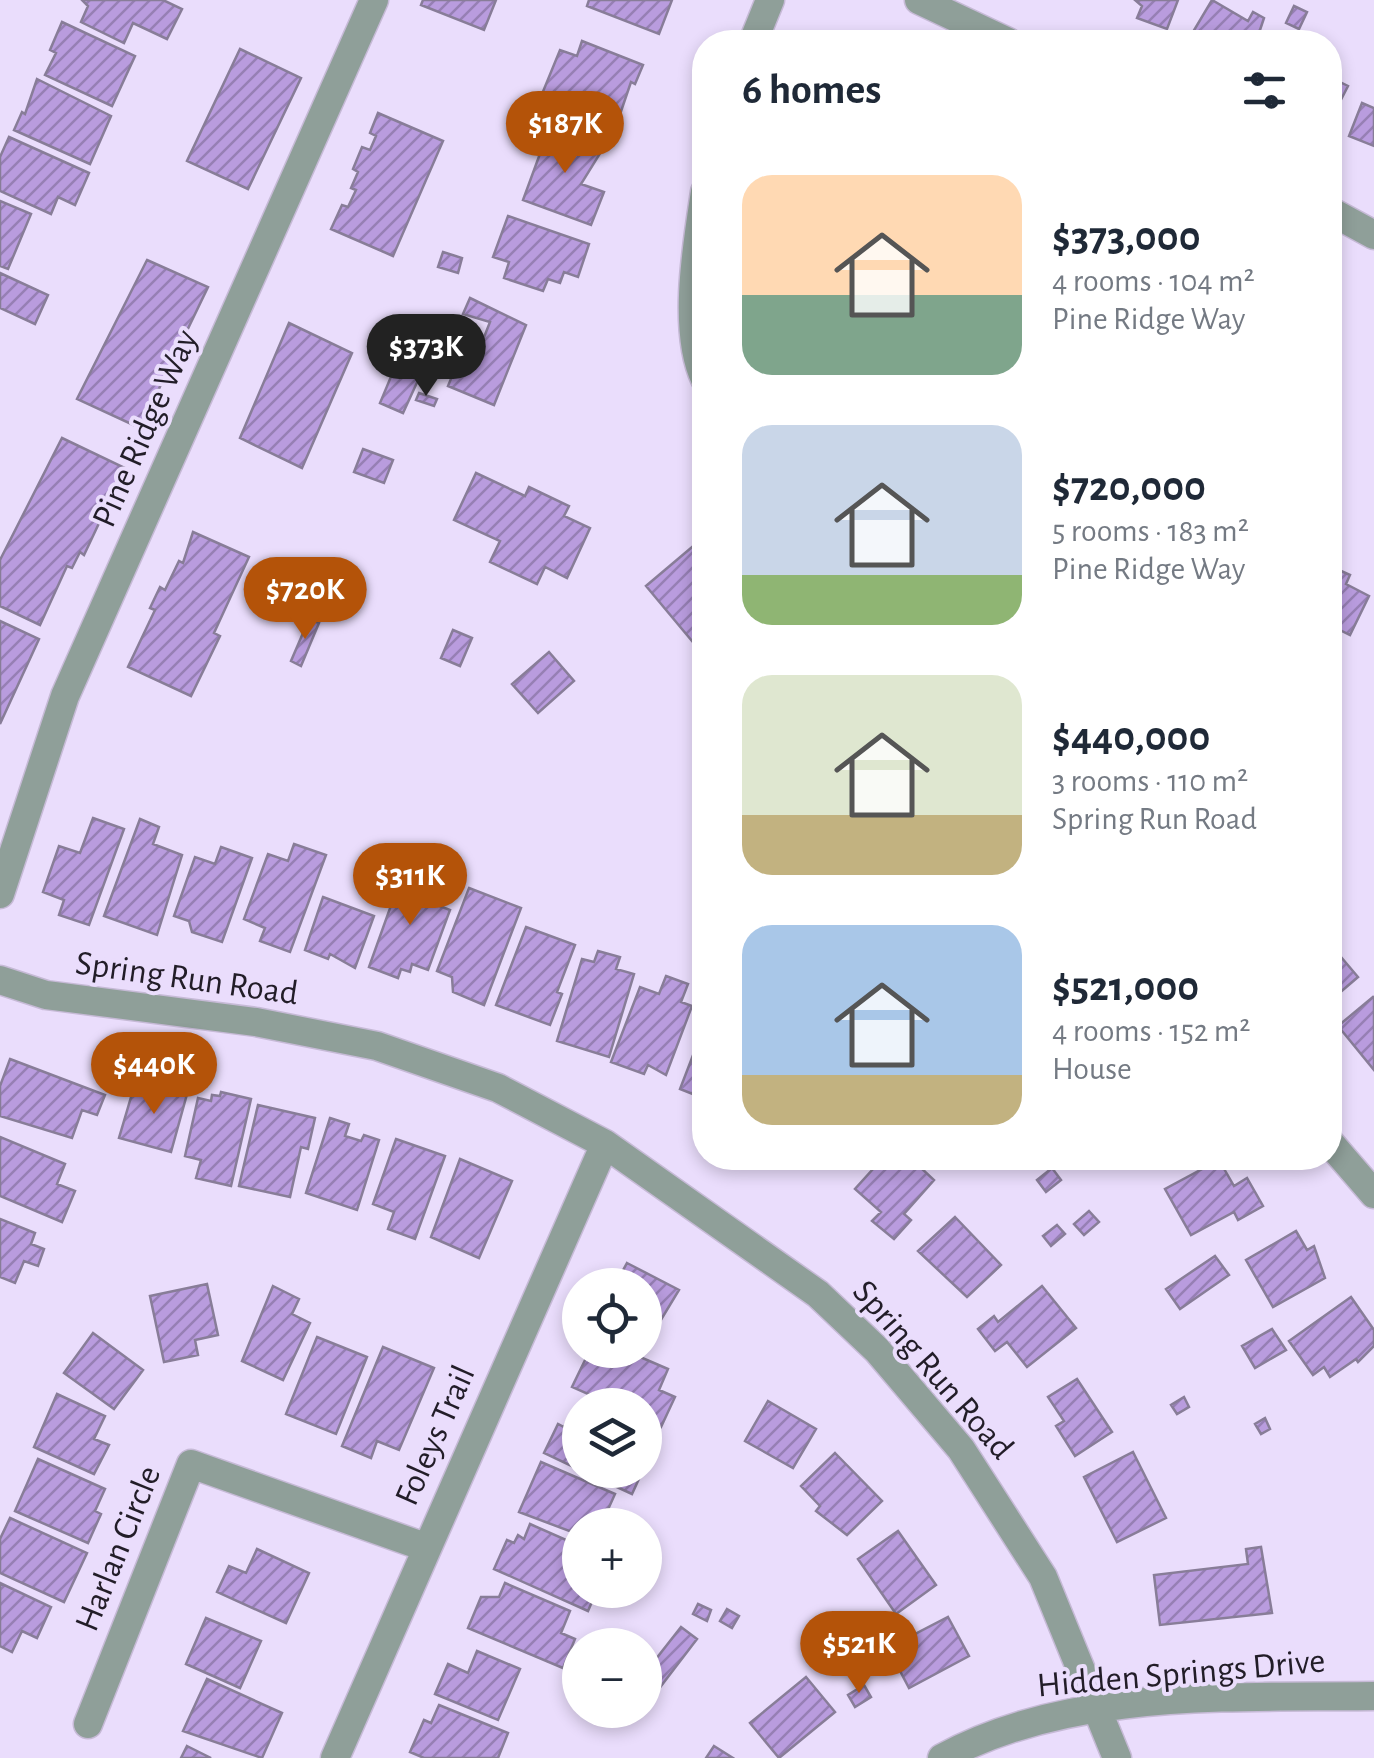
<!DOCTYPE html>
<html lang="en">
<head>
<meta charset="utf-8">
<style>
	:root { --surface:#fff; --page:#f2f2f3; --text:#1f2937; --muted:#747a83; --accent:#b45309 }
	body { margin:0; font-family:"Alegreya Sans",sans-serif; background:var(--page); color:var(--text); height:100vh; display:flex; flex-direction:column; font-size:38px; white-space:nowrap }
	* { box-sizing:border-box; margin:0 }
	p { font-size:32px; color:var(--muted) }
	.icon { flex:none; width:55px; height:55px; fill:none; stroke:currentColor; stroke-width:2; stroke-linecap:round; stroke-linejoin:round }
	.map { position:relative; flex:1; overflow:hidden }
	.panel { position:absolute; left:692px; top:30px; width:650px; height:1140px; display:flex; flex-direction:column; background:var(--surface); border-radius:40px; box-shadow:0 5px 15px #0003 }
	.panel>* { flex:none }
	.controls { position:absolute; left:562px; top:1268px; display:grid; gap:20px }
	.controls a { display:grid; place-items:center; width:100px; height:100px; border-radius:50%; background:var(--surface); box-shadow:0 5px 15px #0003; font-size:50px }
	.price { position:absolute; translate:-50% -85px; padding:0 22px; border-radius:35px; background:var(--accent); color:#fff; font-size:32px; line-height:65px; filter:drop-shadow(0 2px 5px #0008) }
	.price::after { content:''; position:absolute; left:50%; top:60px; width:30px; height:22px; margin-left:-15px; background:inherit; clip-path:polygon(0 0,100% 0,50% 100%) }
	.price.on { background:#222; color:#fff }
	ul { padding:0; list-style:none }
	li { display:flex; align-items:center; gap:30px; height:250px; padding:0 50px }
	li span { display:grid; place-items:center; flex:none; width:280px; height:200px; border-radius:30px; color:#555 }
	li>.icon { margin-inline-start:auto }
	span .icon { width:120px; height:120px; fill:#fffc; stroke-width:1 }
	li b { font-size:42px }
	h2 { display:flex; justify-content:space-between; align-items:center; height:120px; padding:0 50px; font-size:42px }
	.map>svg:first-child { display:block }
</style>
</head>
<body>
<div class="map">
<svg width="1374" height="1758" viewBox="0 0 1374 1758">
	<defs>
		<pattern id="building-hatch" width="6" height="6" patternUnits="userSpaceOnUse" patternTransform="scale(2.5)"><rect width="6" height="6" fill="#b99cde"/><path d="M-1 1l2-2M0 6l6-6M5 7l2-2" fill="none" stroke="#967fb4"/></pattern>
	</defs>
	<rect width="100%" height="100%" fill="#eaddfc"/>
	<path fill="url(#building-hatch)" stroke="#887d98" stroke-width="2.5" d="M82 0H163L182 9 167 39 133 23 124 43 81 22 88 6Z
		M423 0H496L484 30 421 5Z
		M589 0H672L659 34 587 6Z
		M1135 0H1178L1167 29 1137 18 1142 6Z
		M1212 0 1248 21 1253 12 1264 18 1256 42H1187Z
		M1294 6 1307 12 1299 29 1286 23Z
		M62 22 135 56 112 106 45 75 56 53 50 50Z
		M582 41 643 65 635 84 631 82 617 123 542 94 560 50 577 56Z
		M240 49 301 78 248 189 187 161Z
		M1330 77 1348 86 1330 121Z
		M37 79 111 116 90 164 14 130 22 112 25 114Z
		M1362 103 1374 108V146L1349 136Z
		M378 113 443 141 393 256 331 229 342 205 348 207 356 190 351 188 358 172 353 169 362 147 370 150 376 136 370 133Z
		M543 125 604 147 581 184 604 192 591 225 523 200 541 151 534 149Z
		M9 137 89 173 75 205 58 197 51 214 0 191V157Z
		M0 201 31 214 8 269 0 266Z
		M508 216 589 244 578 277 564 272 560 283 548 279 543 291 504 278 509 262 493 257Z
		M443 252 462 258 458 273 438 267Z
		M147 260 208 287 140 428 77 399Z
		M0 273 48 295 35 324 0 308Z
		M470 298 526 325 494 405 448 386 467 340 481 345 490 322 463 314Z
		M289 323 352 353 302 468 240 438Z
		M400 355 425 365 403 413 380 403Z
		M419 393 437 399 434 406 416 400Z
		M62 438 125 468 84 555 80 552 72 568 67 566 40 625 0 606V560Z
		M363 449 393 460 384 483 354 472Z
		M476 473 525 496 529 487 569 506 564 516 590 528 567 578 545 567 537 584 490 562 500 541 454 520Z
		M193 532 249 557 214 633 220 636 191 696 128 667 155 610 150 608 160 587 165 590 179 561 183 563Z
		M698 542 705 550V630L692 641 646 586Z
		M1330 566 1350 575 1346 584 1369 596 1350 635 1330 625Z
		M309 619 319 623 301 666 291 661Z
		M0 621 39 639 0 724Z
		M453 630 472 638 460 666 441 658Z
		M549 652 574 681 538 713 512 684Z
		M93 818 124 829 89 925 59 915 64 900 43 892 59 846 80 853Z
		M140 819 159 827 153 844 182 855 157 935 104 916Z
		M294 844 326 855 290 952 260 941 265 928 244 919 268 854 288 861Z
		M221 847 252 858 222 942 192 932 189 921 174 916 195 857 215 864Z
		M404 869 435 880 427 901 450 910 428 970 412 964 410 972 401 969 398 978 369 967Z
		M469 888 521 908 484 1005 453 992 452 977 437 971Z
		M323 897 374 916 355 968 330 954 328 959 305 950Z
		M526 927 575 945 557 992 562 994 550 1025 496 1005Z
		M1330 944 1358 977 1330 1001Z
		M598 951 620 957 616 969 634 974 609 1057 557 1041 582 959 594 962Z
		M666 976 688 984 681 1002 692 1006 666 1075 648 1065 644 1074 611 1062 640 987 659 994Z
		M1373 997 1374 998V1070L1338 1026Z
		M705 1024V1116L697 1113 703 1098 680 1089Z
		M10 1059 105 1095 97 1115 82 1110 72 1138 0 1116V1086Z
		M155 1085 187 1094 171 1152 119 1138 134 1087 153 1092Z
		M221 1092 251 1099 231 1186 196 1178 201 1160 185 1156 198 1098 211 1101 212 1095 220 1096Z
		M258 1105 315 1118 308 1149 301 1147 290 1197 239 1186Z
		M330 1118 349 1124 345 1136 361 1141 364 1135 379 1140 357 1210 306 1193Z
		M0 1137 65 1164 57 1184 75 1191 62 1222 0 1196Z
		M396 1139 445 1156 415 1239 388 1229 394 1212 373 1204Z
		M883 1158H931L921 1168 934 1180 904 1214 911 1220 894 1239 872 1221 881 1212 855 1189Z
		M460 1159 512 1181 479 1258 431 1237Z
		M1219 1160 1234 1186 1247 1178 1263 1206 1238 1220 1234 1212 1191 1235 1165 1189Z
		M1052 1168 1061 1180 1046 1192 1037 1180Z
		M1089 1211 1099 1222 1084 1235 1074 1224Z
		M955 1217 1001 1265 967 1297 918 1251Z
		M0 1219 35 1233 31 1244 44 1249 38 1266 24 1261 15 1283 0 1277Z
		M1057 1225 1065 1234 1051 1246 1043 1236Z
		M1296 1231 1307 1250 1314 1246 1325 1278 1273 1307 1246 1260Z
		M1215 1256 1229 1275 1180 1309 1166 1289Z
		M627 1263 679 1290 653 1333 645 1328V1285H615Z
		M207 1284 218 1335 195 1340 198 1355 164 1362 150 1296Z
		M273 1286 299 1299 292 1314 310 1323 283 1380 242 1361Z
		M1042 1286 1076 1328 1027 1367 1007 1342 995 1351 978 1329 994 1316 998 1322Z
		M1351 1297 1374 1330V1346L1358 1362 1356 1359 1330 1377 1324 1367 1313 1375 1289 1341Z
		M1272 1329 1286 1350 1255 1368 1242 1346Z
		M93 1333 143 1370 114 1409 64 1373Z
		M317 1337 367 1357 336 1434 286 1414Z
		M383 1347 434 1368 399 1450 377 1441 371 1458 342 1446Z
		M599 1350H624L668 1369 659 1390 675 1397 661 1427 645 1419V1405H613L572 1387 587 1356 593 1358Z
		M1077 1379 1112 1432 1075 1456 1056 1426 1064 1421 1048 1397Z
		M57 1394 105 1416 94 1439 109 1445 94 1474 34 1447Z
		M1184 1397 1189 1407 1177 1414 1171 1405Z
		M768 1401 816 1429 793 1468 745 1441Z
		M580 1410V1470L544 1453 558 1424 564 1427 568 1419 574 1422Z
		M1265 1418 1270 1429 1261 1434 1255 1424Z
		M1133 1452 1166 1518 1117 1542 1084 1477Z
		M835 1453 882 1501 847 1535 816 1511 820 1506 801 1486Z
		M38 1459 105 1489 95 1511 101 1514 88 1543 15 1511Z
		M541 1462 615 1494 601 1525H580V1535L519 1512Z
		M580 1470H643L632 1494Z
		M10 1518 87 1553 64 1602 0 1573V1539Z
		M530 1524 580 1546V1590H597L588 1611 494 1569 507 1540 514 1543 518 1535 524 1539Z
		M898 1531 936 1585 896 1614 858 1559Z
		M1261 1547 1272 1613 1160 1625 1154 1575 1248 1564 1246 1549Z
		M257 1549 309 1573 286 1623 217 1592 229 1566 246 1573Z
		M0 1583 51 1607 37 1638 22 1631 12 1652 0 1646Z
		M505 1583 570 1611 561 1633 575 1639 563 1668 468 1628 481 1597H499Z
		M698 1604 711 1610 707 1621 693 1614Z
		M727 1609 739 1616 732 1628 720 1621Z
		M948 1617 969 1656 909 1688 888 1648Z
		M206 1618 261 1641 240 1688 186 1664Z
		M681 1627 697 1639 658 1690 645 1681V1673Z
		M477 1651 520 1669 498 1720 435 1694 448 1664 468 1673Z
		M806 1677 835 1712 779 1758 750 1723Z
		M207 1679 282 1713 262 1758 183 1731Z
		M864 1685 871 1697 855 1707 848 1695Z
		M439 1705 508 1733 498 1758H424L410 1752 424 1720 431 1723Z
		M187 1746 211 1758H181Z
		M714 1746 733 1758H706Z"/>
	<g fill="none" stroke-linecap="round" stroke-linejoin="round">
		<g stroke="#c6bad6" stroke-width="31">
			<path id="street" d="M919 0 1008 42
				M753 42 770 0
				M705 192C697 244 682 331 705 379
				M1330 211 1374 235
				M0 894 65 696 374 0
				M0 980 46 995 256 1022 377 1046 498 1088 605 1144 818 1294 877 1350 961 1449 1043 1577 1117 1758
				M1330 1143 1374 1194
				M88 1724 191 1464 425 1547
				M335 1758 605 1144
				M942 1758C1070 1688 1232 1698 1374 1696"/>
		</g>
		<use href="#street" stroke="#8f9f99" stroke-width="28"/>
	</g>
	<g text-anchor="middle" stroke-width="8" stroke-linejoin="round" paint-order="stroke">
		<g font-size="35" fill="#221d28" stroke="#eaddfc">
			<text transform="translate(144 428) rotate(-66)" y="12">Pine Ridge Way</text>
			<text transform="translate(187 977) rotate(8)" y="12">Spring Run Road</text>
			<text transform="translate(934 1369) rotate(49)" y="12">Spring Run Road</text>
			<text transform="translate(434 1435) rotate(-66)" y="12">Foleys Trail</text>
			<text transform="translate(117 1548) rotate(-68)" y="12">Harlan Circle</text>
			<text transform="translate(1181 1672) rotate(-5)" y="12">Hidden Springs Drive</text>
		</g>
	</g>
</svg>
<div class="controls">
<a><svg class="icon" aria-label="locate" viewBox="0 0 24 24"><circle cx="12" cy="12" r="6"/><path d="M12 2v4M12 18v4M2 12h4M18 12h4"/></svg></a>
<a><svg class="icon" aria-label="layers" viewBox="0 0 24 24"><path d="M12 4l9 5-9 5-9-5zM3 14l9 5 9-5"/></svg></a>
<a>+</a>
<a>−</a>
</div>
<b class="price" style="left:565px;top:176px">$187K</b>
<b class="price on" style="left:426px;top:399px">$373K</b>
<b class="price" style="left:305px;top:642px">$720K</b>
<b class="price" style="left:410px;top:928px">$311K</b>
<b class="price" style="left:154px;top:1117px">$440K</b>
<b class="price" style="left:859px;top:1696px">$521K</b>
<section class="panel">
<h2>6 homes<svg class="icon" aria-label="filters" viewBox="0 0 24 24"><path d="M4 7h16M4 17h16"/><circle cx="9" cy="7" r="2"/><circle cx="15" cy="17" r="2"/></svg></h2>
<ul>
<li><span style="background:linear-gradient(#ffd9b3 60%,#7fa58c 0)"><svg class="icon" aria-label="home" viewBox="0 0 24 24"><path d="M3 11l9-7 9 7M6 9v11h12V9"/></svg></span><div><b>$373,000</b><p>4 rooms · 104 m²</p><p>Pine Ridge Way</p></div></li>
<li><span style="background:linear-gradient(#c9d6e8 75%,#8fb573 0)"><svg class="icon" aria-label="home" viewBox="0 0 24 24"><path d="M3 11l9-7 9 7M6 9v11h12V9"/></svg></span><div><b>$720,000</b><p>5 rooms · 183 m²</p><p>Pine Ridge Way</p></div></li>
<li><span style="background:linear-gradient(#dfe7d0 70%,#c2b280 0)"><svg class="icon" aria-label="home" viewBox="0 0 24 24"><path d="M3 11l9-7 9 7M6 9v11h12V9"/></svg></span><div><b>$440,000</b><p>3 rooms · 110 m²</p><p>Spring Run Road</p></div></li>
<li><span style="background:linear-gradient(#a9c7e8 75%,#c2b280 0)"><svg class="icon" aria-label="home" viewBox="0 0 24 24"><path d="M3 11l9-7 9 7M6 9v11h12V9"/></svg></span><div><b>$521,000</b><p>4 rooms · 152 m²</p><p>House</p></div></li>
</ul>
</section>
</div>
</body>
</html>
